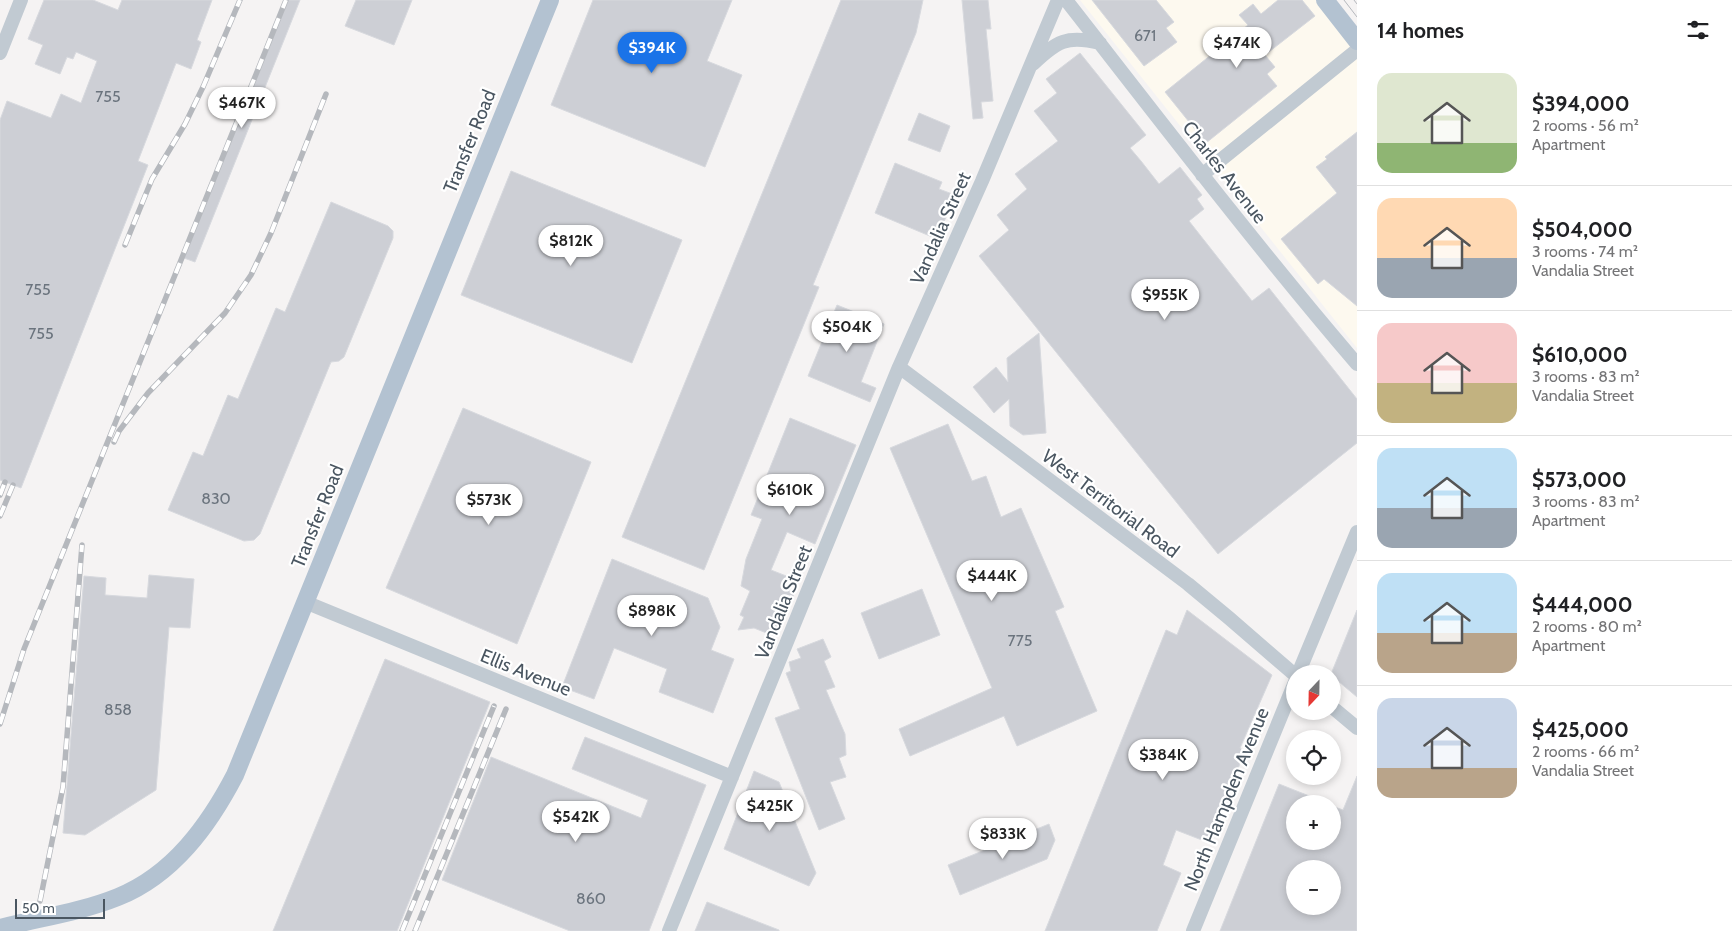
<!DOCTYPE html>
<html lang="en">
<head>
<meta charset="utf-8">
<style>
	:root { --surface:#fff; --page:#f2f2f2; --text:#202124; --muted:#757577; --line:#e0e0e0; --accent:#1a73e8 }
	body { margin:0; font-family:Cabin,sans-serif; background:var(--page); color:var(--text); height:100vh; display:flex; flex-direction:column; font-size:19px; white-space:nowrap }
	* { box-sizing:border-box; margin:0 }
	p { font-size:16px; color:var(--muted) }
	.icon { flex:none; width:28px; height:28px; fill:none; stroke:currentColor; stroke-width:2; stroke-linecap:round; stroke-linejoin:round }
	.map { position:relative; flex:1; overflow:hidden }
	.side { display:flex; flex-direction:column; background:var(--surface); width:375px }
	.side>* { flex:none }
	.needle { width:32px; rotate:202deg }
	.fabs { position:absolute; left:1286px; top:665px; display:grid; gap:10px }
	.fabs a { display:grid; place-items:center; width:55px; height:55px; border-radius:50%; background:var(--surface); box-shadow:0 2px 8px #0003; font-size:25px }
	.scale { position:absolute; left:15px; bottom:12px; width:90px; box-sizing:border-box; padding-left:5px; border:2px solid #4a5661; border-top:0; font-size:14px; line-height:18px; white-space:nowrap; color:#4a5661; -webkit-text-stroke:4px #fff; paint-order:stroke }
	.price { position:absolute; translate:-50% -42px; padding:0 11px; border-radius:18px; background:#fff; color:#222; font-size:16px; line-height:32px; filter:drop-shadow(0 1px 2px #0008) }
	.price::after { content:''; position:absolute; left:50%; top:30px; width:15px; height:11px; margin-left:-8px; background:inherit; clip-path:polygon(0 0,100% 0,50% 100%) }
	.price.active { background:var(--accent); color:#fff }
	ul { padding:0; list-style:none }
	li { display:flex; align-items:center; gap:15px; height:125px; padding:0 20px }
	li+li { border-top:1px solid var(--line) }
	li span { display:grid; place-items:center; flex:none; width:140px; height:100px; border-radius:15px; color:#555 }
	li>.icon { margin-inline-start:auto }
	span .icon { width:60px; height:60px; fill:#fffc; stroke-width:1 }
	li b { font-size:21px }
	h2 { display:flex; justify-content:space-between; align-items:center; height:60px; padding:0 20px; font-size:21px }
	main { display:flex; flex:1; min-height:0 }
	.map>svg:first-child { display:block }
</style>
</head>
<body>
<main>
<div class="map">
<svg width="1357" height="931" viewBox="0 0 1357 931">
	<rect width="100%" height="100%" fill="#f5f3f3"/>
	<path fill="#fdf9ef" d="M1080 0H1317L1357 50V348Z"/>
	<path fill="#cdcfd5" stroke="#d7d9de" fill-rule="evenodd" d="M44 0H93L118 10 122 0H212L197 40 201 42 191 69 176 63 138 161 148 165 21 488 0 480V120L7 101 51 118 61 94 81 103 97 61 76 52 73 59 67 57 60 74 35 64 43 45 28 39Z
		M287 0H300L195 262 184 258Z
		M356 0H412L394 45 345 26Z
		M593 0H732L707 61 742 75 705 167 551 105Z
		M841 0H923L916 33 813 285 819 287 704 570 622 537Z
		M962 0H988L991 29H986L993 101 981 102 983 118 973 119Z
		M1092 0H1156L1174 22 1166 28 1177 42 1144 66Z
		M1278 0H1302L1315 16 1265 55 1275 67 1267 74 1277 86 1206 143 1165 92 1248 25 1239 15 1253 4 1261 14Z
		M1080 53 1146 135 1130 148 1141 161 1159 184 1180 167 1202 195 1197 199 1204 209 1189 221 1252 301 1269 288 1357 399V443L1218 554 979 256 1009 230 997 215 1027 189 1015 174 1058 141 1034 111 1057 93 1046 79Z
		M919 113 950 126 940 152 908 140Z
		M1357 132V306L1324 279 1318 284 1281 239 1337 193 1316 167 1327 159 1325 157Z
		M895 163 942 182 939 189 955 195 937 239 875 213Z
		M511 171 682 240 632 363 461 295Z
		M331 202 388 226 393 231V238L344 357 339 361 331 362 260 534 254 540 244 541 168 510 193 452 203 456 228 395 238 399 276 308 285 312Z
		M837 305 884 324 861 382 876 388 870 402 808 376Z
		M1039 333 1046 433 1023 435 1010 426 1009 399 994 413 973 387 996 367 1008 382 1007 358Z
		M463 408 591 462 517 644 386 588Z
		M790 418 856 445 815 544 787 532 771 570 799 581 779 631 776 630 774 636 754 628 738 630 744 617 740 615 750 591 741 586 746 559 762 519 751 515Z
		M948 424 972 481 986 476 1001 517 1021 508 1064 607 1055 611 1097 711 1017 746 1004 716 910 756 899 729 992 688 890 448Z
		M612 559 708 598 720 627 711 650 734 659 713 713 659 692 667 669 614 648 594 699 562 687Z
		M149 575 194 579 190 628 169 627 156 790 85 835 63 833 84 576 106 578 105 595 147 598Z
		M922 589 940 635 879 659 861 613Z
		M1187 610 1272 675 1240 748 1245 752 1207 842 1176 830 1163 865 1181 873 1157 931H1045L1166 630 1177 635Z
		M1357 610V697L1332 676V674H1331Z
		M823 639 831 657 824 661 835 687 826 690 845 734 846 755 839 758 846 777 830 782 845 819 819 830 775 718 800 709 786 673 791 671 789 662 801 658 797 649Z
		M385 659 490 702 397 931H273Z
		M585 737 706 785 649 931H570L442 880 491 757 641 818 648 800 572 769Z
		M754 771 779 782 816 873 809 886 724 849Z
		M1357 776V931H1220L1279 784 1327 803 1295 804V841H1332V806L1343 810ZM1295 869H1332V906H1295Z
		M1049 824 1055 840 1047 859 960 895 948 865Z
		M707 902 779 930V931H695Z"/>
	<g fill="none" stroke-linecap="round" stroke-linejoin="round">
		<path stroke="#c1cad2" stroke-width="14" d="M1066 0C1162 123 1256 246 1357 364
			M0 53 21 0
			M1033 64C1057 41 1067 35 1100 43
			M1202 175 1357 50
			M899 367 1188 584 1229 618 1295 675
			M305 602 732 777
			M1298 674 1357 532
			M1332 707 1357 728
			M669 931 899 367 982 181 1058 0
			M1193 931 1295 682"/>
		<path stroke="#b3c2d1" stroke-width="18" d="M1325 0 1357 41
			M0 928C39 918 81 912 118 897 173 875 209 825 235 775L550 0"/>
		<path stroke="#b5b8bd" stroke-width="1" d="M1344 0 1357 17
			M1354 0 1357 4"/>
		<g stroke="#b5b8bd" stroke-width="5.5">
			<path id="rail" d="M125 245 152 179 185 124 203 87 240 0
				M114 442 119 431 148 393 225 313 251 275 271 233 326 94
				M0 495 5 482
				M0 516 13 485
				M0 724 24 649 286 0
				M40 901 63 787 82 545
				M402 931 494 706
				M415 931 506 709"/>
		</g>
		<use href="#rail" stroke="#fff" stroke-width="4" stroke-dasharray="11" stroke-linecap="butt"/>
	</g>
	<g text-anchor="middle" stroke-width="4.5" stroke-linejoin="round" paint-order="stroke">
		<g font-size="16" fill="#6b747e">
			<text x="1145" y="41">671</text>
			<text x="108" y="102">755</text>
			<text x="38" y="295">755</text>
			<text x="41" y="339">755</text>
			<text x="216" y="504">830</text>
			<text x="1020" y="646">775</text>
			<text x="118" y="715">858</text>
			<text x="591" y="904">860</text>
		</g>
		<g font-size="19" fill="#4a5661" stroke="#fff">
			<text transform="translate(469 141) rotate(-68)" y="7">Transfer Road</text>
			<text transform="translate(1225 172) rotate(52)" y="7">Charles Avenue</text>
			<text transform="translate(940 228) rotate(-66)" y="7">Vandalia Street</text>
			<text transform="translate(1111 503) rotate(37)" y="7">West Territorial Road</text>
			<text transform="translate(317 516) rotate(-68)" y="7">Transfer Road</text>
			<text transform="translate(783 602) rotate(-68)" y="7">Vandalia Street</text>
			<text transform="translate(526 672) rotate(22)" y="7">Ellis Avenue</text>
			<text transform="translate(1226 799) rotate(-68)" y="7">North Hampden Avenue</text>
		</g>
	</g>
</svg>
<div class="fabs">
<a><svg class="needle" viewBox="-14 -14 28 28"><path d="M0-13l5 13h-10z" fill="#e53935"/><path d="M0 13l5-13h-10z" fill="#757577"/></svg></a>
<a><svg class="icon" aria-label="locate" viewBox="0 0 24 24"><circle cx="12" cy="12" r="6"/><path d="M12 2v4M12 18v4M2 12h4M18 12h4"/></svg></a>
<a>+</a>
<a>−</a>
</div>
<div class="scale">50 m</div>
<b class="price" style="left:1237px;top:69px">$474K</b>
<b class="price active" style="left:652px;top:74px">$394K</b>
<b class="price" style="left:242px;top:129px">$467K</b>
<b class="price" style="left:571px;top:267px">$812K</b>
<b class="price" style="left:1165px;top:321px">$955K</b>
<b class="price" style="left:847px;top:353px">$504K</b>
<b class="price" style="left:790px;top:516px">$610K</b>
<b class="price" style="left:489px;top:526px">$573K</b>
<b class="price" style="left:992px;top:602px">$444K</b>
<b class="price" style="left:652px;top:637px">$898K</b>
<b class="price" style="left:1163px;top:781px">$384K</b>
<b class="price" style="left:770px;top:832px">$425K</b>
<b class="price" style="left:576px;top:843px">$542K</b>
<b class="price" style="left:1003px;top:860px">$833K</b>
</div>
<section class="side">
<h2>14 homes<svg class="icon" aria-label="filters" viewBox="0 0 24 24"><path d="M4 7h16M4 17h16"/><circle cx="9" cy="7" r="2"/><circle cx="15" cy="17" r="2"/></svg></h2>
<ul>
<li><span style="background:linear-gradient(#dfe7d0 70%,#8fb573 0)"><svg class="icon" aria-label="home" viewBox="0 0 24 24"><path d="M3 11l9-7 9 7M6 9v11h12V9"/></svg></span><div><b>$394,000</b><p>2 rooms · 56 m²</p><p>Apartment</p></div></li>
<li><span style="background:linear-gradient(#ffd9b3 60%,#9aa5b1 0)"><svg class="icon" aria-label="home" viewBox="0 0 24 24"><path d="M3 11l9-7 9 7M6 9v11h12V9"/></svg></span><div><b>$504,000</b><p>3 rooms · 74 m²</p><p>Vandalia Street</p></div></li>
<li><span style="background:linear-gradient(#f6c9c9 60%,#c2b280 0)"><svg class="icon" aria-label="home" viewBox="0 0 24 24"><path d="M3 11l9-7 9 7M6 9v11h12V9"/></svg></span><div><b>$610,000</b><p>3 rooms · 83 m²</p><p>Vandalia Street</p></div></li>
<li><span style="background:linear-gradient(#bfe0f5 60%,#9aa5b1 0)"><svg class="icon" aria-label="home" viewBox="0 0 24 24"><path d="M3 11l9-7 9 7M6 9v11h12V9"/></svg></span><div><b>$573,000</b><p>3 rooms · 83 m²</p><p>Apartment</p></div></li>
<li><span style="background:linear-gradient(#bfe0f5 60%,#b9a48a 0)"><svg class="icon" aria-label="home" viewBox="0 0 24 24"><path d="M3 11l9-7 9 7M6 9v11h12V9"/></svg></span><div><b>$444,000</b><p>2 rooms · 80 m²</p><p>Apartment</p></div></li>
<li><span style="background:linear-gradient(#c9d6e8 70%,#b9a48a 0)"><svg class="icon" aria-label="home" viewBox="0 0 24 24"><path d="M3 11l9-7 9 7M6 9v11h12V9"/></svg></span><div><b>$425,000</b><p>2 rooms · 66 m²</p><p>Vandalia Street</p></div></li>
</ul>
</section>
</main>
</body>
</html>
